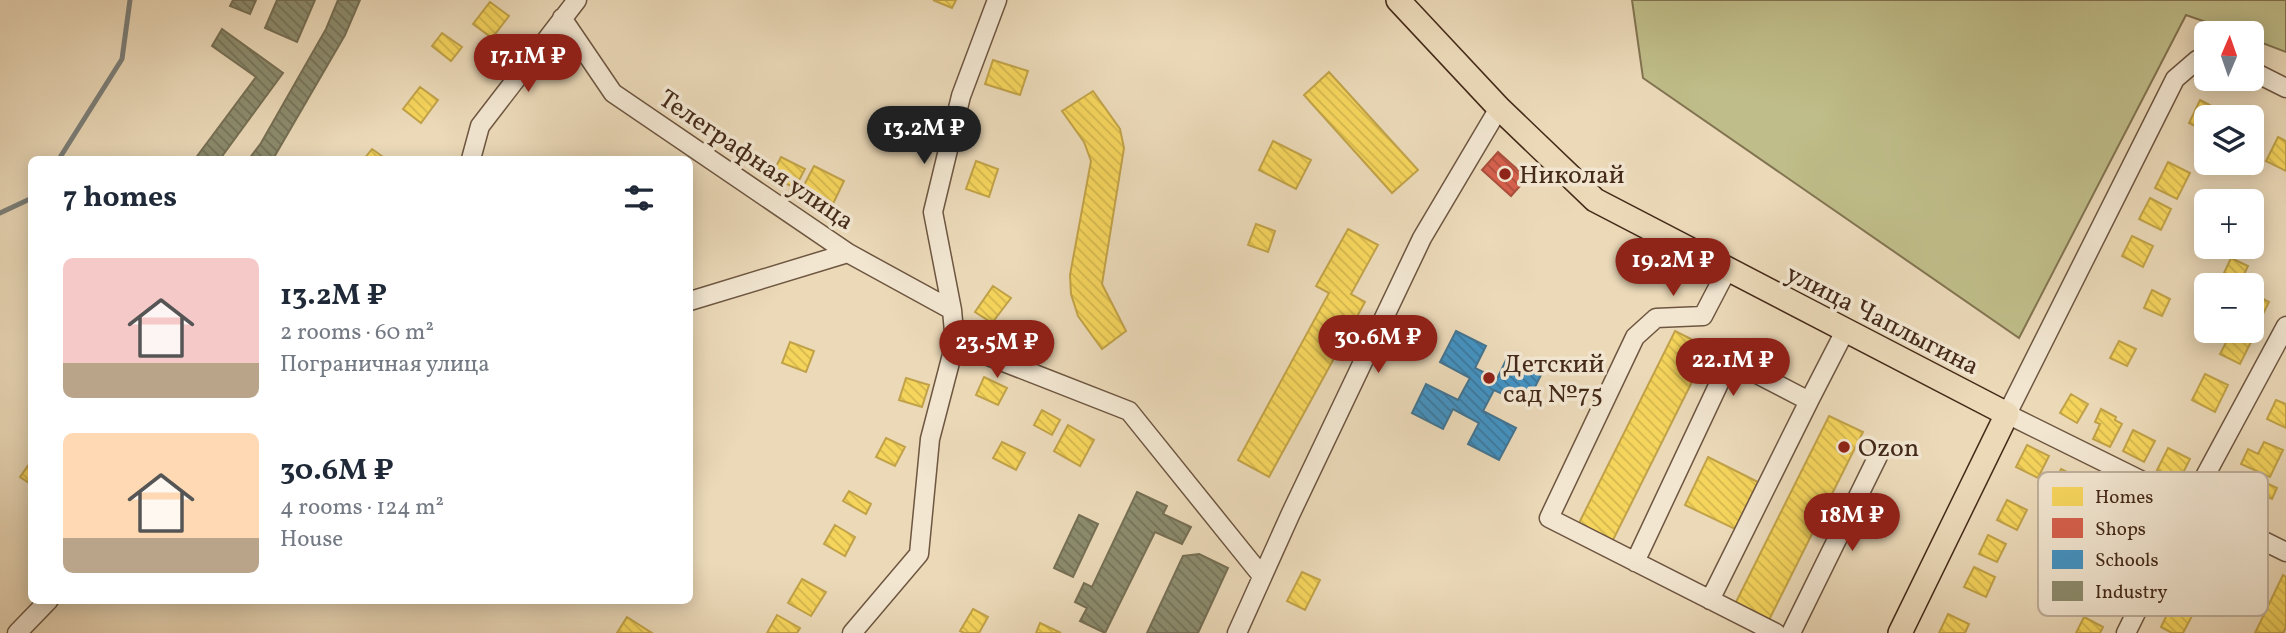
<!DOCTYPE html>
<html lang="en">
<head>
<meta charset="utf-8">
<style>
	:root { --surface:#fff; --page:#f6f6f7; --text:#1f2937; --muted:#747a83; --accent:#8f2418 }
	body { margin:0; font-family:Vollkorn,serif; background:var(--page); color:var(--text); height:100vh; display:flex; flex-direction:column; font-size:26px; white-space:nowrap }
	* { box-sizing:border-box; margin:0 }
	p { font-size:23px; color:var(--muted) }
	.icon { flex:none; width:38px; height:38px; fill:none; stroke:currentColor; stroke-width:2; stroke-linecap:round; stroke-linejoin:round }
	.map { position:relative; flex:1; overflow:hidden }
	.side { position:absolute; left:28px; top:156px; width:665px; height:448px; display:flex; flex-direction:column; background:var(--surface); border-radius:10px; box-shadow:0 4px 18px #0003 }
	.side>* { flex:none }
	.needle { width:46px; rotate:2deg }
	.buttons { position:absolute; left:2194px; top:21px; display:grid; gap:14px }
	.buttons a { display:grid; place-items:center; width:70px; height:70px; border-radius:10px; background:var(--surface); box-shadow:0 4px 18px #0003; font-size:35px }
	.price { position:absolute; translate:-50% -60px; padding:0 16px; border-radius:24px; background:var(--accent); color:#fff; font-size:23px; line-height:46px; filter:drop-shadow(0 2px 4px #0008) }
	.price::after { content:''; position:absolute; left:50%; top:42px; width:21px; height:16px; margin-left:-10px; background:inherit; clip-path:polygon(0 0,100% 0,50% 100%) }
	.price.current { background:#222; color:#fff }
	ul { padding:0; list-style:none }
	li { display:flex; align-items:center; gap:21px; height:175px; padding:0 35px }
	li span { display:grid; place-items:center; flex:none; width:196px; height:140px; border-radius:10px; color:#555 }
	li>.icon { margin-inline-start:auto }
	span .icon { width:84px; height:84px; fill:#fffc; stroke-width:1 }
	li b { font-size:30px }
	h2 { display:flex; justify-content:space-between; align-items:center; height:84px; padding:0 35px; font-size:30px }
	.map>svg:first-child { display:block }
</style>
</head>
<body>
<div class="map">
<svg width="2286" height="633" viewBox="0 0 2286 633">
	<defs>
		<pattern id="homes-back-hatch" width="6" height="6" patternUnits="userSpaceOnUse" patternTransform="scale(1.75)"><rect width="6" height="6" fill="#f6d55c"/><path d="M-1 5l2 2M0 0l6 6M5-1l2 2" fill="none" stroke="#d4b74f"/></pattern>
		<pattern id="shops-back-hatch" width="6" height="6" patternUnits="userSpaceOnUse" patternTransform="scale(1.75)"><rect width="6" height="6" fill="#d6604d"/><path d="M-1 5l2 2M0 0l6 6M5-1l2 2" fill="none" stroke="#af4f3f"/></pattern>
		<pattern id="schools-back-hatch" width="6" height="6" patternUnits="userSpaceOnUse" patternTransform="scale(1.75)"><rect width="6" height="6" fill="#4393c3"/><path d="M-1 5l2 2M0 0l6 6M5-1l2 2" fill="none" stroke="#3a789e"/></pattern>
		<pattern id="industry-back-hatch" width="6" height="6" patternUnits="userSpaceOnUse" patternTransform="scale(1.75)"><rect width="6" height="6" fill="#8c8c6e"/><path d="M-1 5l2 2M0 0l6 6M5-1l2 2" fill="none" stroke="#74735a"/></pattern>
	</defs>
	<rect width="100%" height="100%" fill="#ebd9b8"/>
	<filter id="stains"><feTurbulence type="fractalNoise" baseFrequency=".00286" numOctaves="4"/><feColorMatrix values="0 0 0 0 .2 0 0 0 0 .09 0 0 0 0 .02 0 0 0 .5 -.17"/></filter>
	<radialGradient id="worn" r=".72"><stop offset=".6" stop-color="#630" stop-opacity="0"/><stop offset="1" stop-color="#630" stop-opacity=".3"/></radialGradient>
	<path fill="#bfbd89" stroke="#827451" stroke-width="2" d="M1632 0H2286V52L2252 39V33H2237L2186 15 2019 338 1643 78Z"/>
	<path fill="url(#homes-back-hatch)" stroke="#c1a248" stroke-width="2" d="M933 0H956L952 8Z
		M490 2 509 16 492 38 473 24Z
		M442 33 462 47 451 61 432 46Z
		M993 60 1028 71 1020 95 985 84Z
		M1329 72 1418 170 1392 193 1304 95Z
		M420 87 438 100 421 123 403 109Z
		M1093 91 1120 129 1124 148 1102 284 1126 331 1102 349 1078 316 1071 294 1070 275 1091 161 1084 142 1062 111Z
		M2200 100 2221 111 2218 117H2207V132L2189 123Z
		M2278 137 2286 141V171L2266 161Z
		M1273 141 1311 160 1296 189 1259 170Z
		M372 149 386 159H364Z
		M781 157 805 169 795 188 771 176Z
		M976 161 998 169 989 197 966 189Z
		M2168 162 2190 173 2177 199 2155 188Z
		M814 166 844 181 832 206 801 191Z
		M2239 194 2256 203 2252 211V201H2236Z
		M2150 198 2171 209 2161 230 2139 219Z
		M1256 224 1275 231 1268 252 1248 245Z
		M1348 229 1378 245 1351 294 1365 302 1269 477 1238 460 1329 293 1316 286Z
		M2132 236 2153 246 2143 267 2122 256Z
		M2231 258 2248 266 2241 281 2224 273Z
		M993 286 1011 298 992 323 975 312Z
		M2152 290 2170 299 2162 316 2144 308Z
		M2252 293 2269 302 2259 322 2252 319Z
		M1022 325 1048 341 1036 360 1010 344Z
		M1675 331 1709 348 1611 544 1577 527Z
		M2232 331 2252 340 2240 364 2220 354Z
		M2119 341 2136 349 2127 366 2110 358Z
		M790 342 814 351 806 372 782 363Z
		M2205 374 2228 385 2215 412 2192 400Z
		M984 377 1007 388 998 405 976 395Z
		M906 378 929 385 922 407 899 400Z
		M2071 394 2088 404 2077 423 2060 413Z
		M2276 400 2286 404V428L2267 419Z
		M2101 409 2116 417 2115 420 2122 424 2110 447 2093 439 2100 424 2095 422Z
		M1042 410 1060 420 1052 435 1034 425Z
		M1829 416 1863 432 1767 624 1733 608Z
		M1068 425 1094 440 1080 466 1054 451Z
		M2133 430 2155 441 2144 462 2123 451Z
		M886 438 905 447 895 466 876 457Z
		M1002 442 1025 453 1016 470 993 458Z
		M2264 442 2283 450 2270 477 2241 464 2248 449 2258 454Z
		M2027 445 2049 456 2038 478 2016 467Z
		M2168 448 2190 459 2179 481 2157 470Z
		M1708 457 1758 482 1735 529 1685 505Z
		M32 460V485L20 477Z
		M2061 469 2079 478 2070 494 2053 486Z
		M2258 479 2277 488 2272 499 2253 490Z
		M849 491 871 504 866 514 843 501Z
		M2007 500 2027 510 2017 530 1997 520Z
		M835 525 855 537 845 556 824 544Z
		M1988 535 2006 544 1997 562 1979 554Z
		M1974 567 1995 577 1986 597 1964 587Z
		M1302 572 1320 580 1305 610 1287 601Z
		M2283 575 2286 577V627L2283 633H2255Z
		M802 579 826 592 811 616 788 603Z
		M2172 604 2193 614 2183 633H2172L2161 627Z
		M973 609 988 617 979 633H964L960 631Z
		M1948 614 1969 624 1965 633H1939Z
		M777 615 800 628 797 633H767Z
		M627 617 652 633H617Z
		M2084 617 2103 627 2100 633H2076Z
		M1040 623 1061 633H1036Z"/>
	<path fill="url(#shops-back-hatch)" stroke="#aa503d" stroke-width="2" d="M1498 152 1527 178 1511 196 1482 170Z"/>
	<path fill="url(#schools-back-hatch)" stroke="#437490" stroke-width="2" d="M1456 331 1486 346 1475 368 1497 379 1507 358 1541 375 1526 405 1494 390 1483 411 1516 428 1499 460 1468 444 1479 423 1453 409 1443 429 1412 413 1426 384 1458 400 1470 378 1440 362Z"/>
	<path fill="url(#industry-back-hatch)" stroke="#766f54" stroke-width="2" d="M233 0H256L250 14 230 6Z
		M277 0H315L297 42 265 28Z
		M338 0H360L345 35 273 159H249L261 143 326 29Z
		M222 29 283 73 220 159H195L256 77 212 46Z
		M1137 492 1167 506 1163 514 1191 527 1182 544 1155 532 1105 633 1080 621 1087 608 1075 602 1084 583 1092 587Z
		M1079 515 1098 524 1073 577 1054 568Z
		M1199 554 1228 568 1198 633H1147L1183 556Z"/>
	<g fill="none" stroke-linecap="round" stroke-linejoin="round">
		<path stroke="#7b7f7a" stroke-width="5" d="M59 159 122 59 130 0
			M0 213 32 198"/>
		<g stroke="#6e5641" stroke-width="21">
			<path id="minor" d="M562 18 613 93 848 253 952 310
				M2207 59 2197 60 2175 79 2007 414 2286 552
				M2252 71 2286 88
				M471 159 480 126 577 0
				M1727 270 1703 316 1656 318 1635 337 1549 518 1776 633
				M690 301 848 253
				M955 343 952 310 933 212 961 96 997 0
				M1635 562 1730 360 1809 401 1845 331
				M1710 600 1809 401
				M17 633 49 600
				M852 633 919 554 930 439 955 343 1129 411 1262 576
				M1237 633 1291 513 1422 238 1499 108
				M1791 633 1878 456
				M2126 633 2190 504 2286 326"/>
		</g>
		<g stroke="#442a19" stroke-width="26">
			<path id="major" d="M1398 0 1499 108 1595 200 2007 414 1900 633"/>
		</g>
		<use href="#minor" stroke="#f2e6d1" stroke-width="18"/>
		<use href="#major" stroke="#ebd9b8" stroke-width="23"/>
	</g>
	<g fill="#8f2418" stroke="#f2e6d1" stroke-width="2.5">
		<circle cx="1505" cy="174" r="7"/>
		<circle cx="1489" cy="378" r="7"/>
		<circle cx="1844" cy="447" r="7"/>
	</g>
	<g text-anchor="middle" stroke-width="7" stroke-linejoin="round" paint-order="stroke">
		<g font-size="26" fill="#442a19" stroke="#f2e6d1">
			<text transform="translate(757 159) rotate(34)" y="9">Телеграфная улица</text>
			<text transform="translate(1883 319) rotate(27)" y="9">улица Чаплыгина</text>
		</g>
		<g font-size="26" fill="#442a19" stroke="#f2e6d1" text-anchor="start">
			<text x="1519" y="183">Николай</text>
			<text x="1503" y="372">Детский<tspan x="1503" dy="30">сад №75</tspan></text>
			<text x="1858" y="456">Ozon</text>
		</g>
	</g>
	<rect x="2038" y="472" width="230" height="144" rx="10" fill="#f2e6d1" stroke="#beae9a" stroke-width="2"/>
	<rect x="2052" y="487" width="31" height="19" fill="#f6d55c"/>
	<rect x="2052" y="518" width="31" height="20" fill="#d6604d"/>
	<rect x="2052" y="550" width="31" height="19" fill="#4393c3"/>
	<rect x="2052" y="581" width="31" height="20" fill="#8c8c6e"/>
	<g font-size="19" fill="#442a19">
		<text x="2095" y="503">Homes</text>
		<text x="2095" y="535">Shops</text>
		<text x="2095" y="566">Schools</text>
		<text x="2095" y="598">Industry</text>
	</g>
	<rect width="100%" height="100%" filter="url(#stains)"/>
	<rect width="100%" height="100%" fill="url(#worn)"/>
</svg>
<div class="buttons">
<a><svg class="needle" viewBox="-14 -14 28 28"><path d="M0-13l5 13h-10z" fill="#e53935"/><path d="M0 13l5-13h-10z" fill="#747a83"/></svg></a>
<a><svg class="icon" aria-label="layers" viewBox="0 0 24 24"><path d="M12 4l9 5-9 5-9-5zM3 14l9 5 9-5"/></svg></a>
<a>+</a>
<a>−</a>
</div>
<b class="price" style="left:528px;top:94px">17.1M ₽</b>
<b class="price current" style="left:924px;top:166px">13.2M ₽</b>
<b class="price" style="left:1673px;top:298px">19.2M ₽</b>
<b class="price" style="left:1378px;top:375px">30.6M ₽</b>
<b class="price" style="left:997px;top:380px">23.5M ₽</b>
<b class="price" style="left:1733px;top:398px">22.1M ₽</b>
<b class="price" style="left:1852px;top:553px">18M ₽</b>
<section class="side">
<h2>7 homes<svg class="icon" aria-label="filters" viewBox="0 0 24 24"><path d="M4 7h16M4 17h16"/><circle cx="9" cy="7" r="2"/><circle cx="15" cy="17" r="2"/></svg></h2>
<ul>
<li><span style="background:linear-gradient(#f6c9c9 75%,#b9a48a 0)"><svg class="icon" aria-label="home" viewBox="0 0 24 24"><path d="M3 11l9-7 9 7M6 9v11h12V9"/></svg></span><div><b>13.2M ₽</b><p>2 rooms · 60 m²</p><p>Пограничная улица</p></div></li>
<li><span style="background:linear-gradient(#ffd9b3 75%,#b9a48a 0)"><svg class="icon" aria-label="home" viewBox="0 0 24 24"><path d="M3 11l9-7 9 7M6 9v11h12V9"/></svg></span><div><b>30.6M ₽</b><p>4 rooms · 124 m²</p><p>House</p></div></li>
</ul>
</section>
</div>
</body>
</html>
